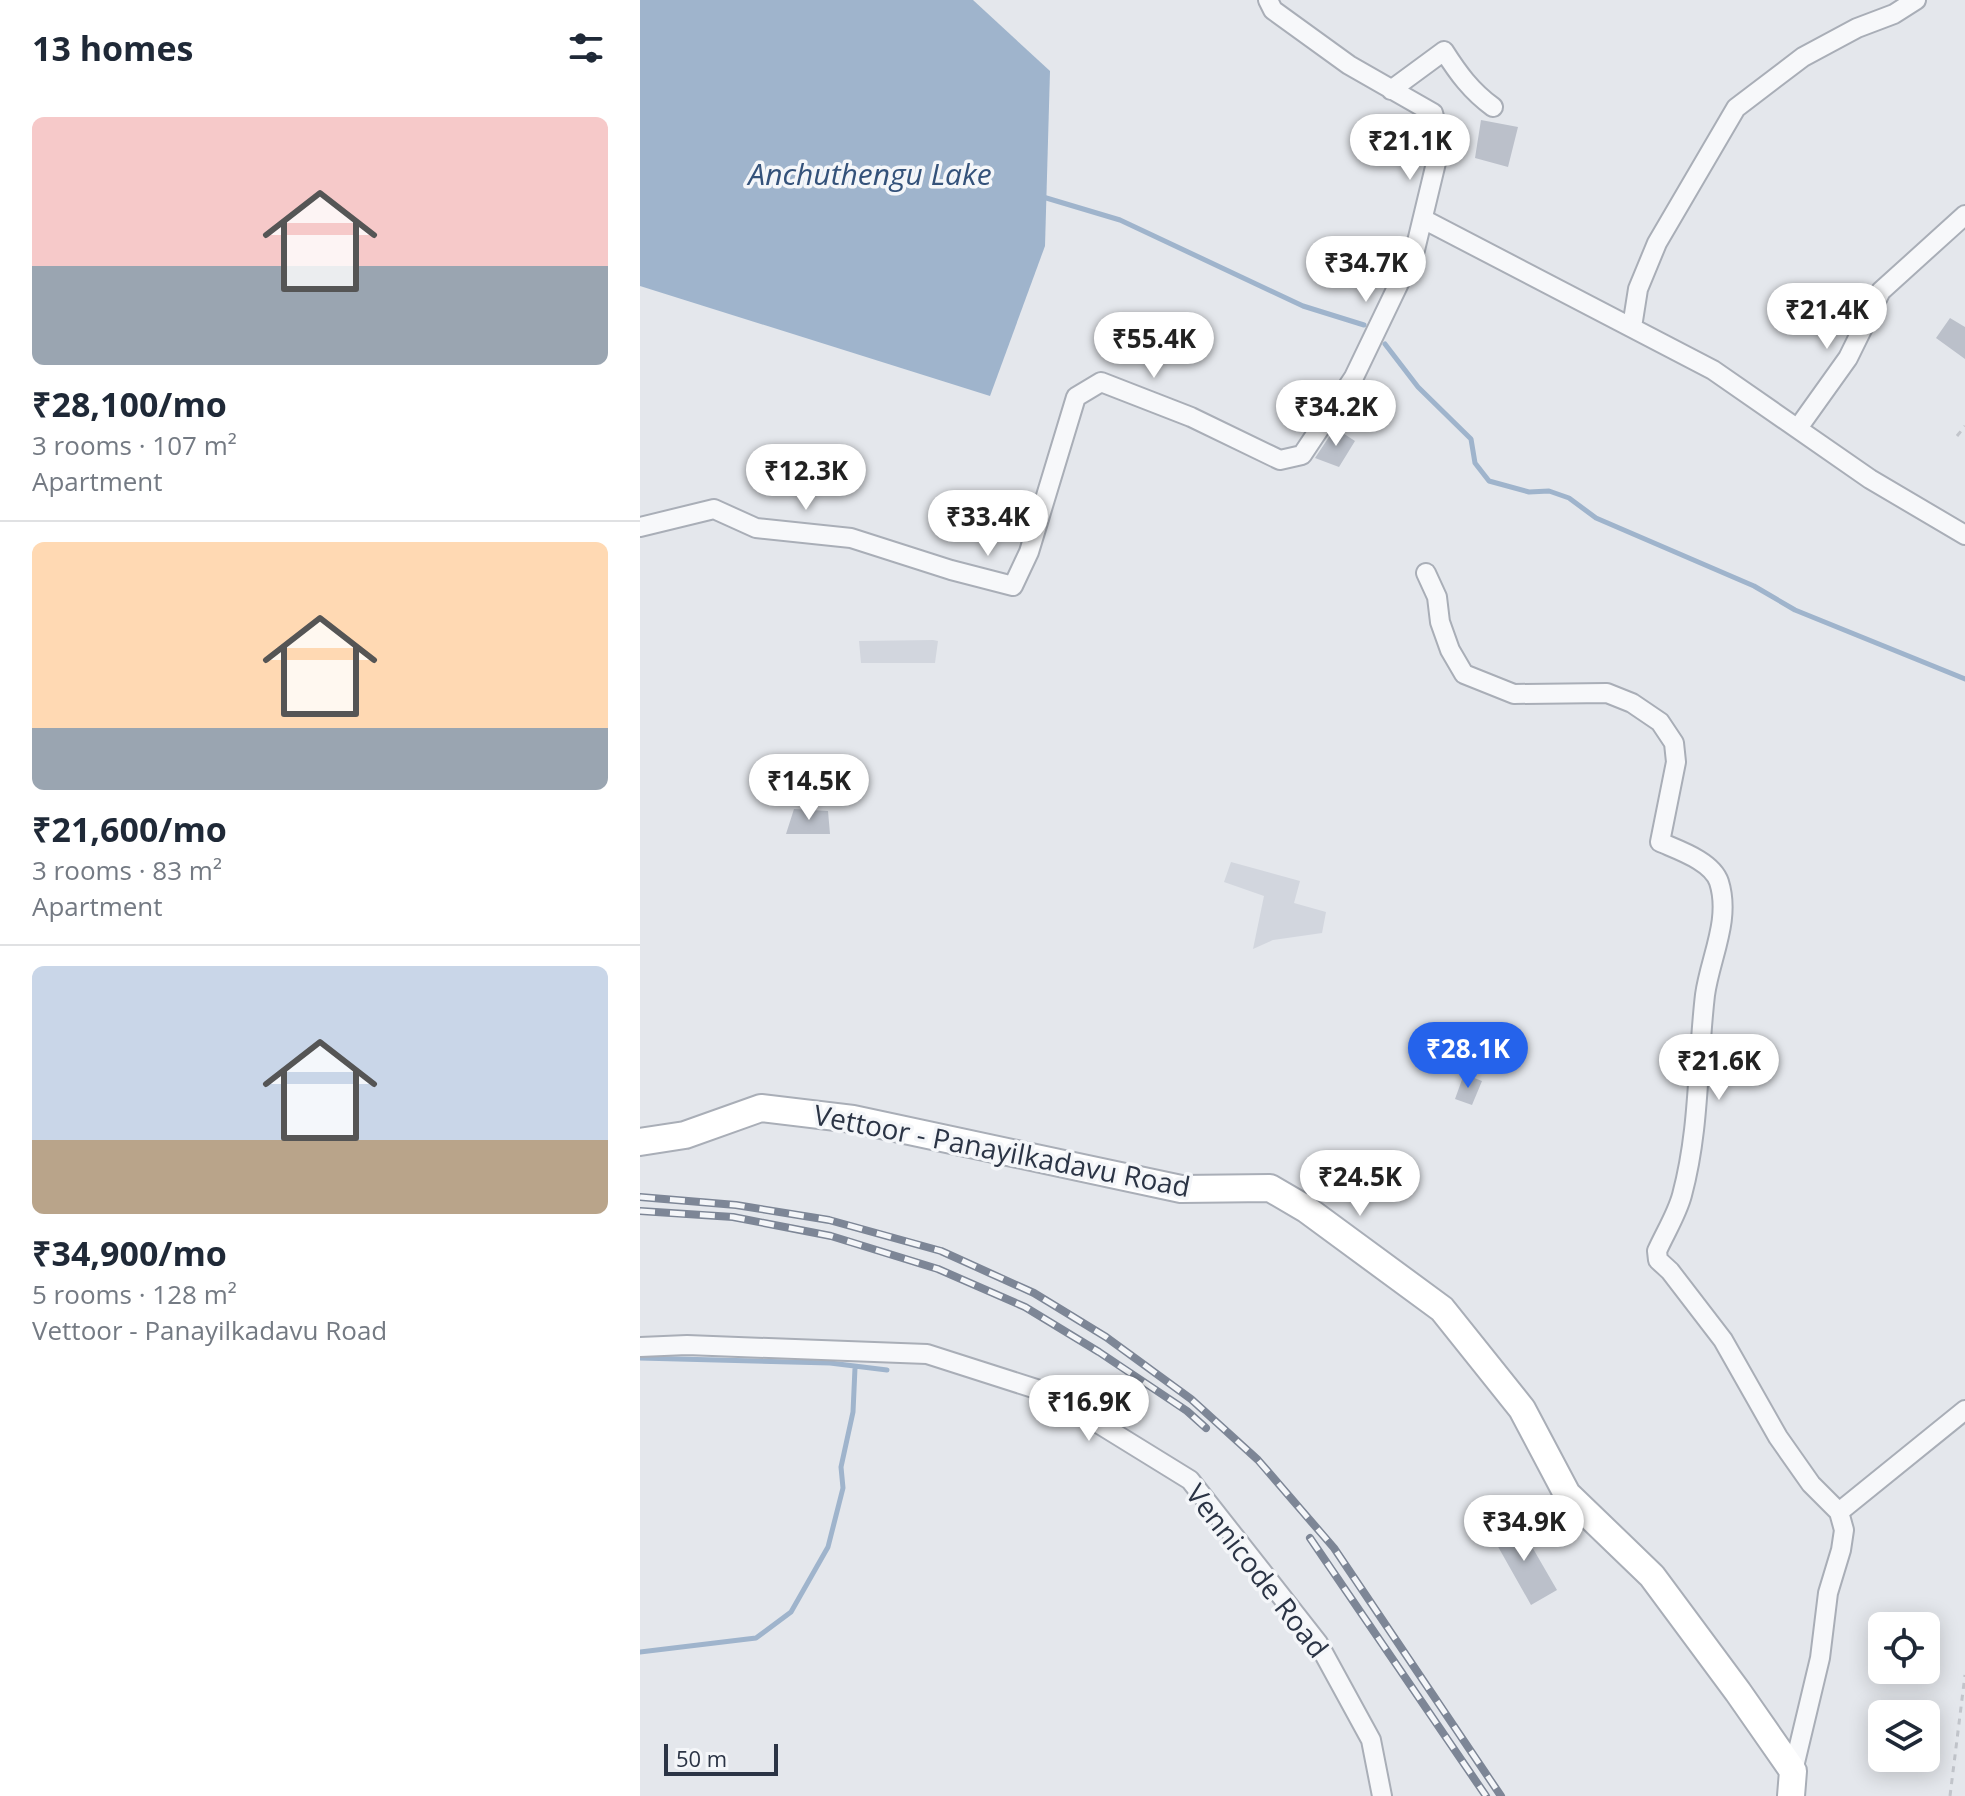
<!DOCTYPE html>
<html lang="en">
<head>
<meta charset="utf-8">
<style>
	:root { --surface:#fff; --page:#f6f6f7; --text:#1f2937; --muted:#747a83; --line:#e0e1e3; --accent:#2563eb }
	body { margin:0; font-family:"Open Sans",sans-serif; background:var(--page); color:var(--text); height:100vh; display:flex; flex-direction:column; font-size:30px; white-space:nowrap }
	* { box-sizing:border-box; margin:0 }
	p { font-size:26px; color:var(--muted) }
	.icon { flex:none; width:44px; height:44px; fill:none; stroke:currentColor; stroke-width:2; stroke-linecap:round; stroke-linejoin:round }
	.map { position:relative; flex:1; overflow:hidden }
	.drawer { display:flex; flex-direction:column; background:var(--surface); width:640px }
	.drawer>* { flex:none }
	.fabs { position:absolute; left:1228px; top:1612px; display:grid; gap:16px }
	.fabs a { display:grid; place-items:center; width:72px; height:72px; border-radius:12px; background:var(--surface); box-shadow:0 4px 20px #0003; font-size:40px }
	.scale { position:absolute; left:24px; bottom:20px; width:114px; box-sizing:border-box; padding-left:8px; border:4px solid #2b3445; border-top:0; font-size:22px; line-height:28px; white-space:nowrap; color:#2b3445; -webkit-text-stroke:6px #f4f6f9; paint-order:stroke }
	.price { position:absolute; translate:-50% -68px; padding:0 18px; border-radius:28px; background:#fff; color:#222; font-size:26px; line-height:52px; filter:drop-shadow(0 2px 4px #0008) }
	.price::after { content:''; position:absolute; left:50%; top:48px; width:24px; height:18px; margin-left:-12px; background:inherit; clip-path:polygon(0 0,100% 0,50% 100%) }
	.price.on { background:var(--accent); color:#fff }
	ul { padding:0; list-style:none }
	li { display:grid; align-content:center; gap:16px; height:424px; padding:0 32px }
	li+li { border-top:2px solid var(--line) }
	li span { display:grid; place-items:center; height:248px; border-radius:12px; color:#555 }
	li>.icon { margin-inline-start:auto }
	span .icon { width:144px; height:144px; fill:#fffc; stroke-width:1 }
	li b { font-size:34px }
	h2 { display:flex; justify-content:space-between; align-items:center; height:96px; padding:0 32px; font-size:34px }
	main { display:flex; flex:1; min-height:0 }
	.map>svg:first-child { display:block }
</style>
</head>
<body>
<main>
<section class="drawer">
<h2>13 homes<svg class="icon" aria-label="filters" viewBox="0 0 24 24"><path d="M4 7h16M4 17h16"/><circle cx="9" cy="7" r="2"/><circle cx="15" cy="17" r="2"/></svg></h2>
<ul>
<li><span style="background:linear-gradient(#f6c9c9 60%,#9aa5b1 0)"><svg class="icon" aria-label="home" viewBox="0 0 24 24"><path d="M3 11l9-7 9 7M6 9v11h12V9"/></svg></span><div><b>₹28,100/mo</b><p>3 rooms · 107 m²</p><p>Apartment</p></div></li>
<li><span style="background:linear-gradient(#ffd9b3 75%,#9aa5b1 0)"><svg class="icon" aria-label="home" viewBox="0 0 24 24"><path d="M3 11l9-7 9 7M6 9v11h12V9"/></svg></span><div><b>₹21,600/mo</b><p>3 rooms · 83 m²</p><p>Apartment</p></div></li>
<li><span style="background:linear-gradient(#c9d6e8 70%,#b9a48a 0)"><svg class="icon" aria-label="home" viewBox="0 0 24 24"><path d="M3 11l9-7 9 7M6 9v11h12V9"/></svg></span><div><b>₹34,900/mo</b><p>5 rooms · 128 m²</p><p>Vettoor - Panayilkadavu Road</p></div></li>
</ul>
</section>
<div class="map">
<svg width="1325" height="1796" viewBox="0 0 1325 1796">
	<rect width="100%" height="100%" fill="#e4e7ec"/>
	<path fill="#d2d6de" d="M293 640 298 641 295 663H221L219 641Z
		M591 862 660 881 654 903 686 912 682 933 633 940 613 949 624 896 584 882Z"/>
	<path fill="#9fb4cc" d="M0 0H333L410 71 405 246 350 396 0 286Z"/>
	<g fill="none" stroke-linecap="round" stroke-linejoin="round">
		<path stroke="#9fb4cc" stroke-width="5" d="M403 197 480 220 663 306 724 325
			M745 344 778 387 831 439 835 463 849 481 889 492 909 491 929 498 956 518 1114 586 1155 610 1325 679
			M0 1358 190 1363 247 1370
			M0 1652 116 1638 151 1612 188 1547 203 1488 201 1467 213 1412 215 1368"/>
	</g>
	<path fill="#bbc0ca" d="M841 120 878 127 868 167 835 158Z
		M1310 318 1325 327V359L1296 338Z
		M695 428 715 441 699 467 675 458Z
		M154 809 188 811 190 834H146Z
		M824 1074 842 1081 832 1105 815 1099Z
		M877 1521 917 1590 891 1605 852 1536Z"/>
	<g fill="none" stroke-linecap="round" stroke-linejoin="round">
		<g stroke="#a9aeb7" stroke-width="22">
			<path id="street" d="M751 90 804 51C818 73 831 91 853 107
				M783 219 1073 370 1230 479 1325 535
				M992 327 998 289 1017 243 1096 108 1163 57 1217 28 1254 14 1276 0
				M1158 428 1208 358 1241 291 1325 215
				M0 527 74 509 116 528 211 538 311 570 373 586 389 552 436 397 461 382 551 417 640 460 662 455 714 377 775 250 801 142 793 113 709 65 633 10 628 0
				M786 573 797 597 800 622 810 650 824 674 874 694 967 693 992 703 1020 722 1034 743 1036 762 1020 842C1038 850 1072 861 1079 882 1091 920 1070 958 1065 995 1057 1063 1060 1128 1042 1195 1037 1214 1025 1233 1017 1251L1018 1260 1030 1271 1083 1340 1138 1437 1171 1484 1199 1512 1204 1530 1201 1550 1188 1593 1180 1658 1153 1771
				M0 1347 47 1345 287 1354 409 1393 550 1480 678 1643 731 1740 742 1796
				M1199 1512 1325 1410"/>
		</g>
		<g stroke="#a9aeb7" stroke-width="30">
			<path id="secondary" d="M0 1142 45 1135 121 1108 213 1119 541 1189 630 1188 666 1209 802 1309 882 1409 927 1494 1012 1576 1098 1692 1153 1771 1151 1796"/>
		</g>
		<path stroke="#c2c5cb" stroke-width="3" stroke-dasharray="6 6" stroke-linecap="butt" d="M1317 436 1325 426
			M1310 1796 1325 1675"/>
		<use href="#street" stroke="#f7f8fa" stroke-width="18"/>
		<use href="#secondary" stroke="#fff" stroke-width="26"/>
		<g stroke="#7d8696" stroke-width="8">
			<path id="rail" d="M0 1197 96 1205 189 1220 301 1251 394 1293 466 1337 551 1399 618 1460 694 1548 861 1796
				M0 1211 93 1217 191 1236 298 1269 385 1307 459 1352 547 1411 566 1428
				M670 1538 846 1796"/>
		</g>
		<use href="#rail" stroke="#f4f6f9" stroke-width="5" stroke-dasharray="15" stroke-linecap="butt"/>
	</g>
	<g text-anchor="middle" stroke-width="7" stroke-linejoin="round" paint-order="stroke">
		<g font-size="28" fill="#2b3445" stroke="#f4f6f9">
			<text transform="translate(362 1151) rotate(11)" y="10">Vettoor - Panayilkadavu Road</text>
			<text transform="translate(617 1571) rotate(52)" y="10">Vennicode Road</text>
		</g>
		<g font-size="30" font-style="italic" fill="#34527a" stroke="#f4f6f9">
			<text x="230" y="185">Anchuthengu Lake</text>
		</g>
	</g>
</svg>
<div class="fabs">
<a><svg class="icon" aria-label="locate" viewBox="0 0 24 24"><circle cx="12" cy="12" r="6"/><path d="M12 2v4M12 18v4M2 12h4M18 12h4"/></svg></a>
<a><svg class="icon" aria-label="layers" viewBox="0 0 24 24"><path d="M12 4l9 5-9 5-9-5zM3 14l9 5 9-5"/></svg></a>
</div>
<div class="scale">50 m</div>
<b class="price" style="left:770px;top:182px">₹21.1K</b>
<b class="price" style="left:726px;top:304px">₹34.7K</b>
<b class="price" style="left:1187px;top:351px">₹21.4K</b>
<b class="price" style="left:514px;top:380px">₹55.4K</b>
<b class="price" style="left:696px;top:448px">₹34.2K</b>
<b class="price" style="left:166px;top:512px">₹12.3K</b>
<b class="price" style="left:348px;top:558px">₹33.4K</b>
<b class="price" style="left:169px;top:822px">₹14.5K</b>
<b class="price on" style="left:828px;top:1090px">₹28.1K</b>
<b class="price" style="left:1079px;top:1102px">₹21.6K</b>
<b class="price" style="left:720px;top:1218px">₹24.5K</b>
<b class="price" style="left:449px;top:1443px">₹16.9K</b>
<b class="price" style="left:884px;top:1563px">₹34.9K</b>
</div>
</main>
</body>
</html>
